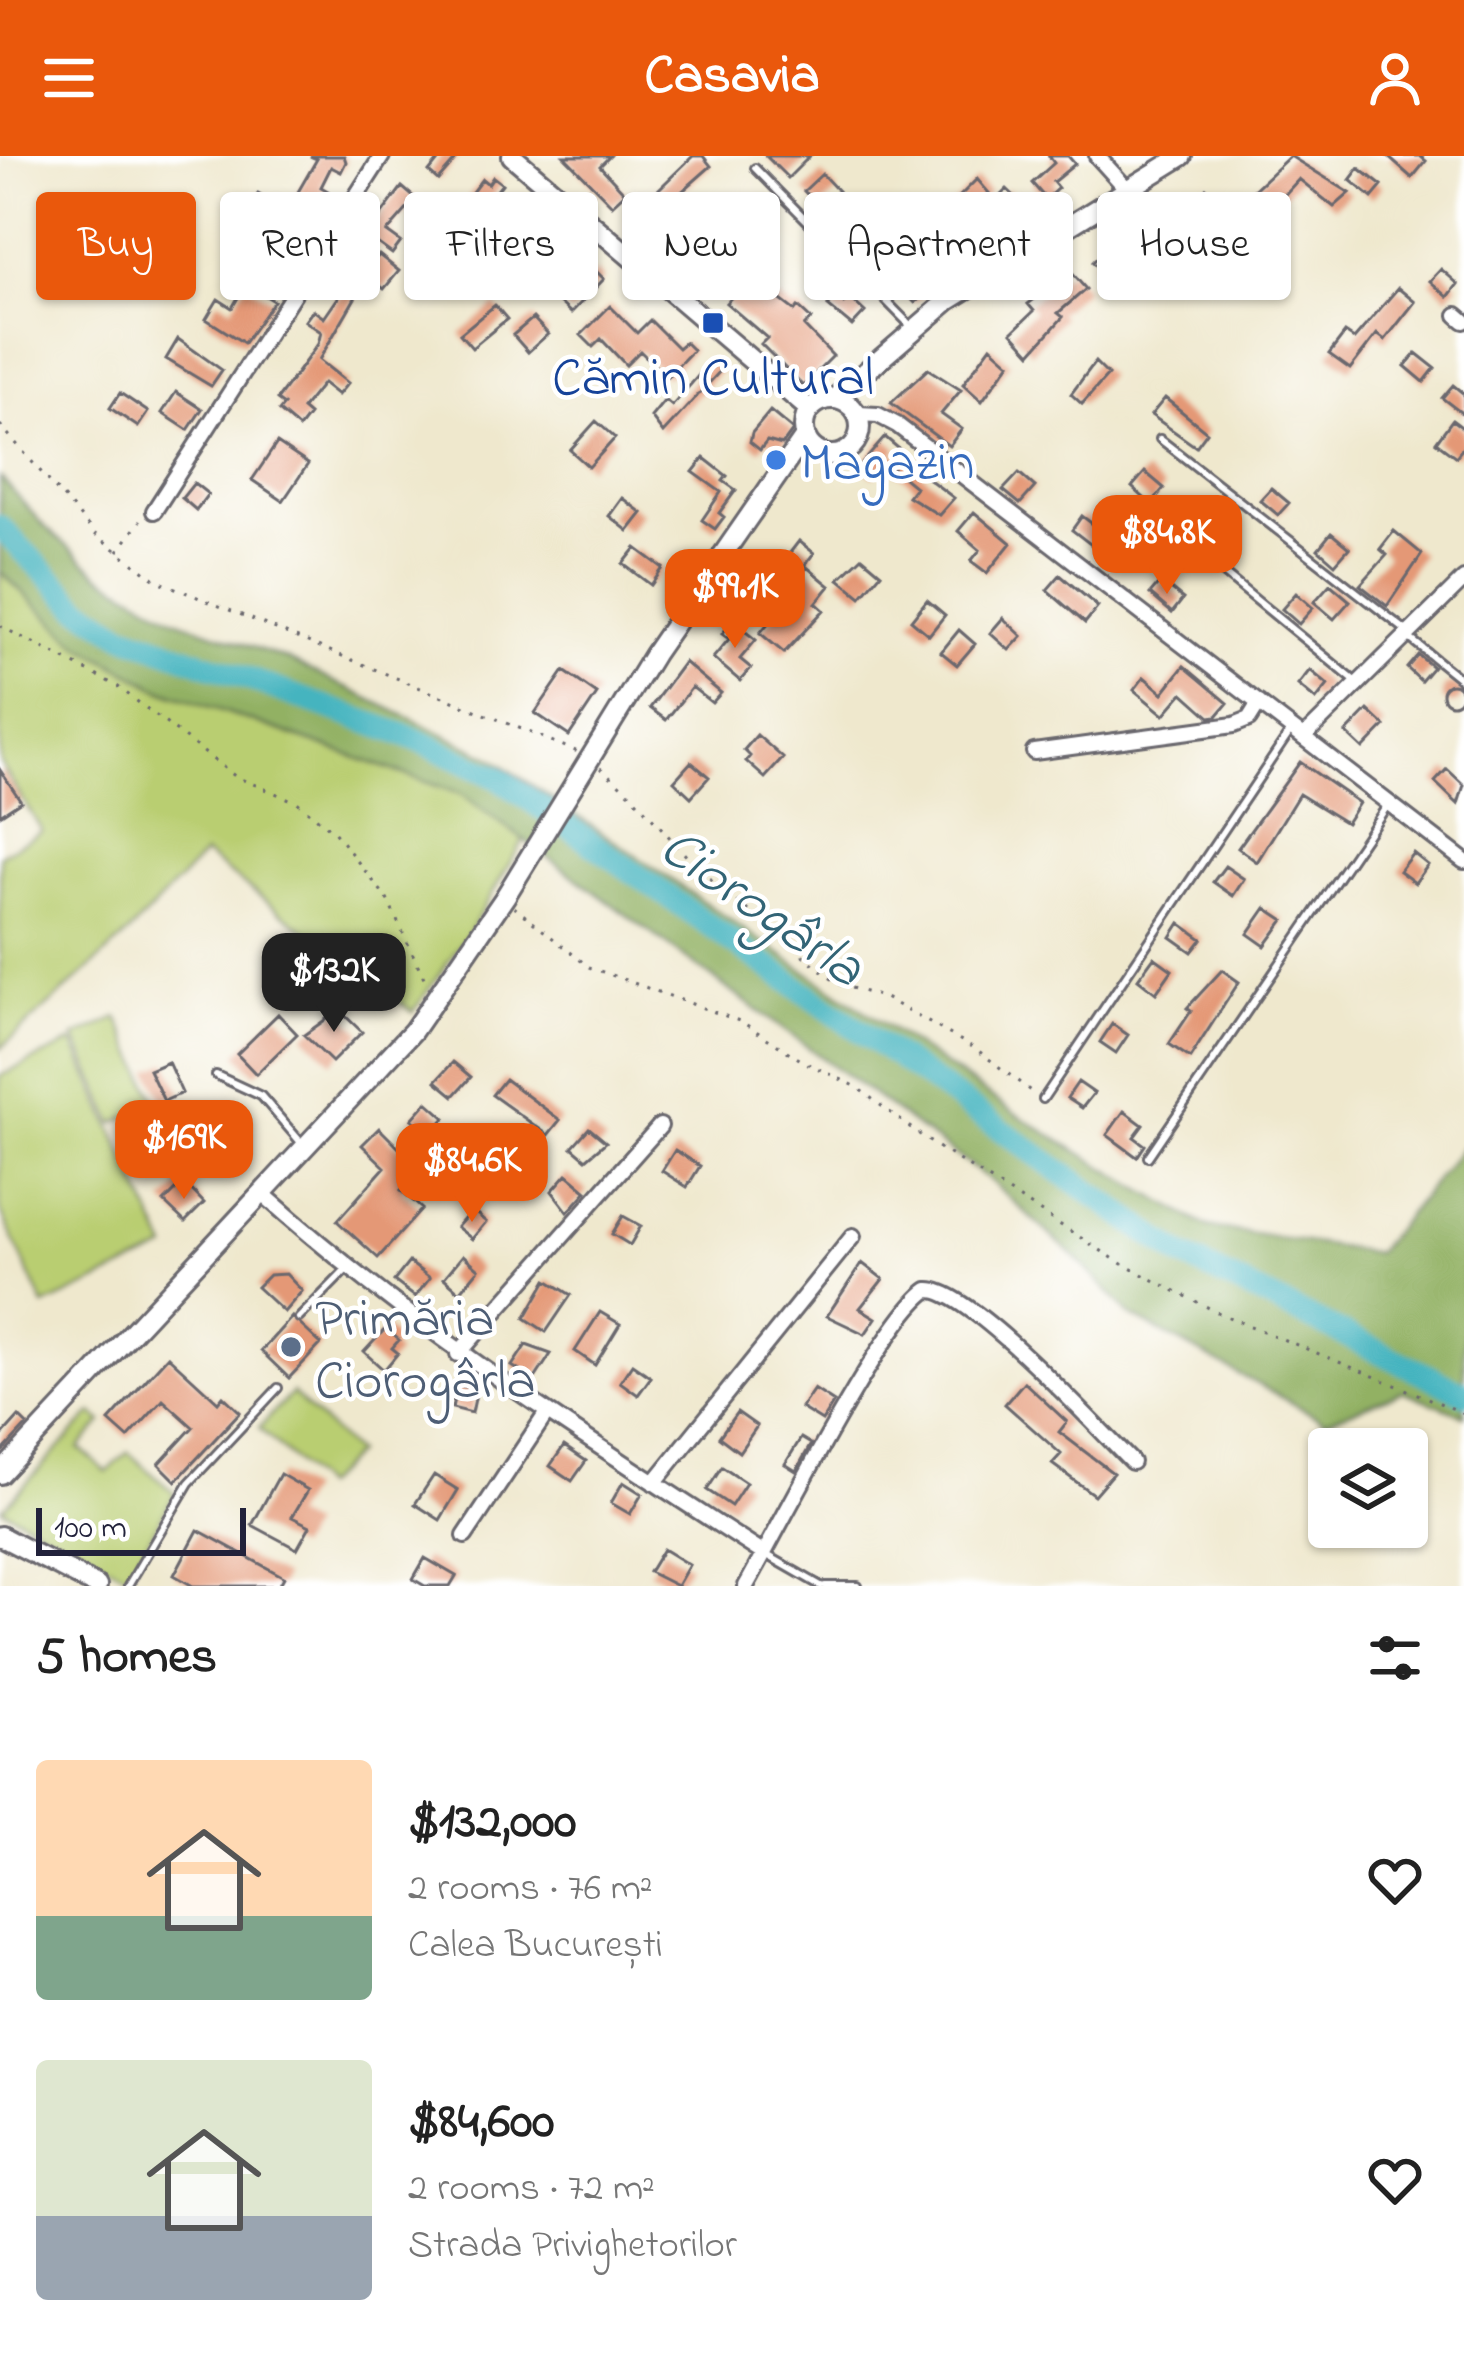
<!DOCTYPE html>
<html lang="en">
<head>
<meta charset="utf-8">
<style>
	:root { --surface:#fff; --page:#f2f2f2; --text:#222; --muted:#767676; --accent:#ea580c }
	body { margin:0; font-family:"Indie Flower",sans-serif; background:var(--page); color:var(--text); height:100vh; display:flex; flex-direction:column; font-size:45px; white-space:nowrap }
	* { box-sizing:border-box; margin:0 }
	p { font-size:39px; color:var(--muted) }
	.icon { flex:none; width:66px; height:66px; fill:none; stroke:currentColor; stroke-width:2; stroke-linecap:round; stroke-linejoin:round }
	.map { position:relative; height:1430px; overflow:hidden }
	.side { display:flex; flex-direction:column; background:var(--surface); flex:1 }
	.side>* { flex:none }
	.top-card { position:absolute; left:36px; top:36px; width:1392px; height:108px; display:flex; gap:24px }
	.fabs { position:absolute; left:1308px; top:1272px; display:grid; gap:24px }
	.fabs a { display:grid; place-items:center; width:120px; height:120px; border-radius:12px; background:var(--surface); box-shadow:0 3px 9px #0004; font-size:60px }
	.scale { position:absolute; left:36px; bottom:30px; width:210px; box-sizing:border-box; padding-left:12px; border:6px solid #22223b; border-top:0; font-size:33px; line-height:42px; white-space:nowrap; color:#22223b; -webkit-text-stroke:9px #fff; paint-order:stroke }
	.price { position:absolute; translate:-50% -102px; padding:0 27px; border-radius:24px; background:var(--accent); color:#fff; font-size:39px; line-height:78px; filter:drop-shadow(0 3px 6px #0008) }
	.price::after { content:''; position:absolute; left:50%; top:72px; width:36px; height:27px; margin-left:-18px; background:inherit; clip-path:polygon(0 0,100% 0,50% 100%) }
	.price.current { background:#222; color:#fff }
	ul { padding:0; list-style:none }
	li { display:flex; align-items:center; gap:36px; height:300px; padding:0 36px }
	li span { display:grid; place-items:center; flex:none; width:336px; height:240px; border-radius:12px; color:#555 }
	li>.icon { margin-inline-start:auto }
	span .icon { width:144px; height:144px; fill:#fffc; stroke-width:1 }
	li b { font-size:51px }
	h2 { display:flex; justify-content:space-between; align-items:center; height:144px; padding:0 36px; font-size:51px }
	.pill { padding:0 42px; border-radius:12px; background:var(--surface); box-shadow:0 3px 9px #0004; font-size:42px; line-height:108px }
	.pill.current { background:var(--accent); color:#fff }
	header { display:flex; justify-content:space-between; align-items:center; height:156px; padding:0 36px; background:var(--accent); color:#fff; font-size:54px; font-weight:700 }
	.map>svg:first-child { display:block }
</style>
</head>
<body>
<header><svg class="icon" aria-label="menu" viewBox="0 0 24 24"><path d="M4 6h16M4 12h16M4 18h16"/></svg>Casavia<svg class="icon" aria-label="person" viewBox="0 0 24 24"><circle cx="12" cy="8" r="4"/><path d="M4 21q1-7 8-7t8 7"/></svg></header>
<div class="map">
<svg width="1464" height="1430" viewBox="0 0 1464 1430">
	<rect width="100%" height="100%" fill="#fff"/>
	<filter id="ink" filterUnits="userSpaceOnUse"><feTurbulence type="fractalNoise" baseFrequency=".00833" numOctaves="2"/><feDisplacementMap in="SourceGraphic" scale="24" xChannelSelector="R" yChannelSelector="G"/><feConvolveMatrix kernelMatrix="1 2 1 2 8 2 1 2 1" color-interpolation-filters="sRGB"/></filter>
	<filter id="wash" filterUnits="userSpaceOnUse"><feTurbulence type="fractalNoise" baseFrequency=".004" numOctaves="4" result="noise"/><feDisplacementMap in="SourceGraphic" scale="48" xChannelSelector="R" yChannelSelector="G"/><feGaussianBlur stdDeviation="2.7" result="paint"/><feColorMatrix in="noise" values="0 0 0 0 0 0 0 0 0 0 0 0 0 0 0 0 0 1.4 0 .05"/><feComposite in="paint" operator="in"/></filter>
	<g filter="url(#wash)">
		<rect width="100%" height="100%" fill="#efe8cd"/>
		<path fill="#b9ce71" stroke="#6e7856" stroke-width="3" d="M0 415 79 489 159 533 461 638 525 682 471 773 413 856 204 698 127 779 0 893V699L42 675 0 607Z
			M118 862 157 947 114 967 75 881Z
			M73 886 167 1093 44 1150 0 1054V920Z
			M292 1237 355 1297 322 1331 259 1272Z
			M92 1257 102 1266 79 1292 107 1316 128 1296 175 1338 128 1419 2 1353Z"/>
		<path fill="#92b163" stroke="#5a6a4f" stroke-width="3" d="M0 321 43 369 100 419 176 463 286 503 489 600 1016 958 1140 1033 1208 1071 1376 1097 1464 990V1259L1403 1235 1325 1265 1130 1159 1079 1105 987 1022 461 638 159 533 79 489 0 415Z"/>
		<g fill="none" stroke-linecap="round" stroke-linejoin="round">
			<path stroke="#45b4bf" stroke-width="24" d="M0 371 78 450 122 478 415 583 500 623 1180 1099 1464 1237"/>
		</g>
		<g id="blocks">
			<path fill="#e49876" d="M310 0H344L346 6 341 16 331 11 321 31 328 35 295 103 278 93 266 115 238 99 248 82 257 87 270 63 250 51 258 38 287 55 317 3Z
				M442 0H459L438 24 429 16Z
				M564 0H610L600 10 625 37 612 49Z
				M693 0H703L711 10 669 47 708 94 680 119 631 60Z
				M766 0H810L788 22Z
				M1049 0H1068L1075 8 1053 26 1058 32 1046 43 1032 27 1054 7Z
				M1290 0 1350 37 1334 51 1299 23 1276 48 1268 40 1247 65 1241 60 1233 70 1218 58 1195 82 1179 67 1206 32 1232 54Z
				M1387 0H1420L1426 5 1412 22Z
				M1359 12 1382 30 1372 42 1350 24Z
				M822 18 838 35 820 52 804 35Z
				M493 21 502 28 468 72 453 61 482 23 488 28Z
				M977 23 989 37 969 55 986 73 954 107 948 100 926 120 935 129 915 147 891 122 932 83 925 75Z
				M402 31 416 43 387 76 401 86 392 98 366 79Z
				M1007 33 1033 58 1023 68 997 43Z
				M525 47 534 55 521 69 537 85 543 80 551 87 522 116 509 103 520 92 496 69Z
				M856 51 892 91 872 111 837 70Z
				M1135 70 1161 96 1151 106 1124 80Z
				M1104 95 1128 120 1117 131 1093 106Z
				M379 99 399 115 384 133 364 117Z
				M338 111 362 130 319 204 348 227 338 239 323 227 302 253 309 259 299 272 279 255 284 249 277 244 318 188 321 176 305 165 313 154 324 162 344 133 329 122Z
				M1441 113 1458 128 1448 141 1430 125Z
				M1070 115 1086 133 1058 157 1063 161 1031 197 1012 176 1034 155 1028 148Z
				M597 116 604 123 571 157 559 146 584 120 589 124Z
				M751 121 795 155 798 151 811 163 804 170 833 200 803 230 761 188 767 182 726 147Z
				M246 128 274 145 244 187 206 163 218 143 232 152Z
				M1398 132 1415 146 1385 184 1377 178 1350 213 1329 198 1345 177 1354 183Z
				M837 141 844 148 850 142 865 156 852 170 828 150Z
				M495 149 507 163 472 192 460 178Z
				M610 150 637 177 650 164 678 192 685 186 693 194 667 221 640 195 626 209 601 183 593 191 581 179Z
				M533 162 548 178 528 196 513 179Z
				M178 183 222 214 211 230 166 203Z
				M991 190 1010 207 982 245 963 228Z
				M1416 197 1435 212 1424 226 1405 210Z
				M711 205 722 213 663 277 651 261 665 244 672 250Z
				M1095 206 1108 219 1082 248 1071 238Z
				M928 213 961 234 941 258 962 273 949 290 891 247Z
				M1453 229 1464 238V259L1442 242Z
				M176 236 202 253 188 274 162 257Z
				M120 237 148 256 138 271 110 252Z
				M1165 242 1207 276 1196 291 1151 259Z
				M770 255 793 274 782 289 767 285 760 294 750 286 752 277Z
				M1452 264 1464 273V290L1456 301 1436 286Z
				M596 265 615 282 589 311 570 294Z
				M885 281 898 292 894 297 954 342 939 359 908 340 915 331 886 307 874 321 860 310Z
				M277 287 308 308 283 345 252 324Z
				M704 302 727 320 723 325 736 334 719 357 724 361 715 373 702 364 721 336 693 316Z
				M1145 316 1164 332 1151 348 1132 331Z
				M1019 317 1035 331 1020 348 1003 334Z
				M194 327 208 338 196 354 182 342Z
				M1271 332 1289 347 1278 359 1260 344Z
				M622 342 642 357 628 375 609 360Z
				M1191 351 1209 366 1196 382 1179 367Z
				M974 356 1011 387 987 417 971 405 980 394 958 375Z
				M1082 360 1127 394 1116 408 1072 374Z
				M1394 375 1422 398 1387 450 1360 429 1387 399 1380 393Z
				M1331 377 1349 392 1335 408 1318 393Z
				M799 385 814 397 804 410 789 398Z
				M636 392 663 412 651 429 623 408Z
				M862 401 881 417 861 441 839 423Z
				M765 407 793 429 807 411 830 430 816 447 824 454 784 497 760 477 784 448 752 423Z
				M1060 419 1098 451 1085 467 1047 434Z
				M1161 425 1183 443 1172 457 1150 438Z
				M1330 428 1350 445 1334 463 1314 446Z
				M1296 437 1313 452 1299 468 1282 453Z
				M927 444 945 459 929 479 911 464Z
				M1003 462 1022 480 1009 494 990 477Z
				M732 465 756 484 740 503 751 512 740 525 713 502 729 483 722 478Z
				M959 474 975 488 957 509 941 496Z
				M1418 499 1433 511 1421 525 1407 512Z
				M684 506 721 537 712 547 692 531 666 564 650 552Z
				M1184 510 1228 547 1217 560 1210 561 1183 537 1164 559 1134 534 1144 521 1163 537Z
				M1310 514 1328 529 1316 544 1298 529Z
				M564 515 597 538 569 580 535 557Z
				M1442 538a10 10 0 1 1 20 0a10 10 0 1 1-20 0Z
				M1368 554 1385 570 1363 593 1346 577Z
				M757 579 783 602 765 622 746 605 750 600 744 594Z
				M691 606 709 621 691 641 674 625Z
				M1300 606 1359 647 1346 667 1299 638 1257 706 1238 692Z
				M1447 613 1464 629 1458 648 1435 626Z
				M0 614 21 645 0 659Z
				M1413 697 1428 709 1415 727 1399 715Z
				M1225 710 1244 723 1233 740 1213 726Z
				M1266 752 1284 764 1265 790 1248 778Z
				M1180 767 1202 783 1192 796 1171 781Z
				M1154 801 1172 814 1156 837 1138 823Z
				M1222 814 1239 826 1190 902 1169 888 1191 855 1187 852Z
				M339 854 362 876 332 906 304 879Z
				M278 858 297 878 256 918 237 898Z
				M1112 868 1128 879 1116 897 1100 886Z
				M168 906 182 937 164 945 149 914Z
				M453 906 471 921 454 940 436 925Z
				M505 923 560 964 548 979 492 939Z
				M1078 926 1094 937 1082 952 1067 942Z
				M427 946 445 962 430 979 412 963Z
				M1124 955 1143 969 1134 981 1145 989 1137 1001 1107 979Z
				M176 965 182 979 151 997 154 1004 144 1009 136 990Z
				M231 966 245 983 224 1000 210 984Z
				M379 972 403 996 408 990 429 1010 401 1034 422 1053 378 1102 337 1065 385 1011 362 989Z
				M589 972 606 986 586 1003 572 991Z
				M675 994 700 1010 687 1031 662 1015Z
				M567 1018 587 1035 568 1056 552 1035Z
				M184 1026 204 1047 185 1066 164 1046Z
				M472 1054 486 1066 472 1083 457 1071Z
				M623 1060 641 1070 630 1089 612 1078Z
				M463 1099 479 1113 460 1136 444 1122Z
				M409 1106 430 1122 415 1141 394 1125Z
				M862 1107 883 1123 860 1152 876 1162 865 1178 827 1160Z
				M286 1118 302 1135 284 1156 257 1131 269 1119Z
				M547 1124 571 1139 546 1176 525 1162Z
				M600 1156 620 1168 595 1209 575 1195Z
				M292 1161 321 1188 289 1222 261 1195Z
				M386 1172 399 1184 392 1192 398 1197 384 1214 364 1196Z
				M526 1189 551 1198 534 1224 512 1210Z
				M168 1200 218 1246 223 1240 240 1256 176 1325 159 1308 193 1271 163 1244 128 1282 109 1265Z
				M632 1208 651 1221 638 1239 620 1226Z
				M1024 1226 1067 1266 1059 1276 1113 1317 1094 1339 1052 1308 1061 1298 1005 1248Z
				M457 1229 477 1233 472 1257 452 1252Z
				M814 1233 834 1246 822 1265 801 1252Z
				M737 1256 757 1270 739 1296 719 1281Z
				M19 1261 27 1269 0 1298V1282Z
				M801 1282 811 1288 796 1315 785 1308Z
				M564 1290 586 1305 572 1325 550 1310Z
				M722 1311 746 1327 731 1350 707 1334Z
				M280 1318 308 1334 292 1361 310 1370 297 1393 252 1369Z
				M434 1319 458 1334 440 1364 415 1348Z
				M623 1326 642 1338 630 1358 611 1347Z
				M198 1374 284 1421 279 1430H193L174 1419Z
				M663 1393 689 1409 677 1430 649 1416Z
				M425 1402 456 1420 450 1430H425L413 1423Z"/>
		</g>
	</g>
	<g filter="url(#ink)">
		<use href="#blocks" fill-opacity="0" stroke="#6a676e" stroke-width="3"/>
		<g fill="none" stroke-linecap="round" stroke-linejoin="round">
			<g stroke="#6a676e" stroke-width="12">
				<path id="lane" d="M755 12 910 169
					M1160 283 1408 476
					M1210 406 1356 526
					M1408 481 1464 526
					M216 919 261 940 304 990
					M1043 943 1292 573
					M1148 1001 1389 647
					M299 1162 347 1113
					M767 1399 821 1430
					M128 1430 189 1327 278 1232
					M825 1430H858"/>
			</g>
			<g stroke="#6a676e" stroke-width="20">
				<path id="street" d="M1097 0 1127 33
					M1457 159 1464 165
					M858 258 878 259 897 269 1464 705
					M154 355 382 0
					M1304 581 1464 423
					M1034 596 1234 569 1249 563 1259 547
					M263 1038C418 1177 590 1285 764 1398
					M458 1198 660 970
					M654 1327 853 1080
					M465 1380 546 1258
					M746 1430C779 1372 883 1165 928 1134 968 1130 1098 1273 1132 1306"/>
			</g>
			<g stroke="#6a676e" stroke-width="24">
				<path id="secondary" d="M512 0 810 254
					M804 271a28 28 0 1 1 56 0a28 28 0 1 1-56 0Z
					M834 243 949 144 1182 0
					M0 1318 413 875 505 741 654 498 805 280
					M0 1380 97 1430"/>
			</g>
			<path stroke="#6a676e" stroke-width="3" stroke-dasharray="3 9" stroke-linecap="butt" d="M0 269 96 379 158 425 578 596
				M118 395 140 365
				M0 470 117 530 236 621 297 646 334 676 386 741 426 826
				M600 612 630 637 697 712 838 828 885 842 976 893 1033 937
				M514 751 589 811 742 866 804 906 855 930 927 984 1122 1108 1221 1158 1464 1257"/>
			<use href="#lane" stroke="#fff" stroke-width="6"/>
			<use href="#street" stroke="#fff" stroke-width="14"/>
			<use href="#secondary" stroke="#fff" stroke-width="18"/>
		</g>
	</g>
	<rect fill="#1a4fb4" stroke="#fff" stroke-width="4.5" x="701" y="155" width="24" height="24" rx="6"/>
	<circle fill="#3f7fe0" stroke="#fff" stroke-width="4.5" cx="776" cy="304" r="12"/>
	<circle fill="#5c6f8a" stroke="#fff" stroke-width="4.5" cx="291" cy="1191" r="12"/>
	<g text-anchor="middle" stroke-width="9" stroke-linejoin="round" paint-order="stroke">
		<g font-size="54" fill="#164399" stroke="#fff">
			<text x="713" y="238">Cămin Cultural</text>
		</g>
		<g font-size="54" fill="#366cbe" stroke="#fff" text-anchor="start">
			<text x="800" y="323">Magazin</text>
		</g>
		<g font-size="54" fill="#4e5e75" stroke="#fff" text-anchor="start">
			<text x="315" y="1179">Primăria<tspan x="315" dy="62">Ciorogârla</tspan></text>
		</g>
		<g font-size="57" font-style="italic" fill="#326476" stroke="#fff">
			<text transform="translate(764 749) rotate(35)" y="20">Ciorogârla</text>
		</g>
	</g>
</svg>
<div class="fabs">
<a><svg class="icon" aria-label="layers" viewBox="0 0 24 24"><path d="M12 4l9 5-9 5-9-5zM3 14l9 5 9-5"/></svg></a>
</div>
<div class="scale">100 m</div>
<b class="price" style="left:1167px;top:441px">$84.8K</b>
<b class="price" style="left:735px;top:495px">$99.1K</b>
<b class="price current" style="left:334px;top:879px">$132K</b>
<b class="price" style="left:184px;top:1046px">$169K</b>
<b class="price" style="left:472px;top:1069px">$84.6K</b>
<div class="top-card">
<a class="pill current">Buy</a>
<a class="pill">Rent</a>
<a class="pill">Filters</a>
<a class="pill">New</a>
<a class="pill">Apartment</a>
<a class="pill">House</a>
</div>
</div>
<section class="side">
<h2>5 homes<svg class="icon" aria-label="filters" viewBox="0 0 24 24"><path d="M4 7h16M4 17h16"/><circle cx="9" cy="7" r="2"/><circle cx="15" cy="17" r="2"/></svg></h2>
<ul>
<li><span style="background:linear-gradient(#ffd9b3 65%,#7fa58c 0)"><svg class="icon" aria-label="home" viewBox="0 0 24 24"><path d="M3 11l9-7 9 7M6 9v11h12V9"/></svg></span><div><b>$132,000</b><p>2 rooms · 76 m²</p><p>Calea București</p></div><svg class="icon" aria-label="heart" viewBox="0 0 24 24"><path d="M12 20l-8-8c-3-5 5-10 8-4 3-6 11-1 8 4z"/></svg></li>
<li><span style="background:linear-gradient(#dfe7d0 65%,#9aa5b1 0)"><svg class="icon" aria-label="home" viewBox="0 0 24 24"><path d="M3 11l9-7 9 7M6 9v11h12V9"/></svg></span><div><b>$84,600</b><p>2 rooms · 72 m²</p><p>Strada Privighetorilor</p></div><svg class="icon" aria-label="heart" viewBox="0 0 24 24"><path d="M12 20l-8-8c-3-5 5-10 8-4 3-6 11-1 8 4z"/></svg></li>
</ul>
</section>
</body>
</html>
